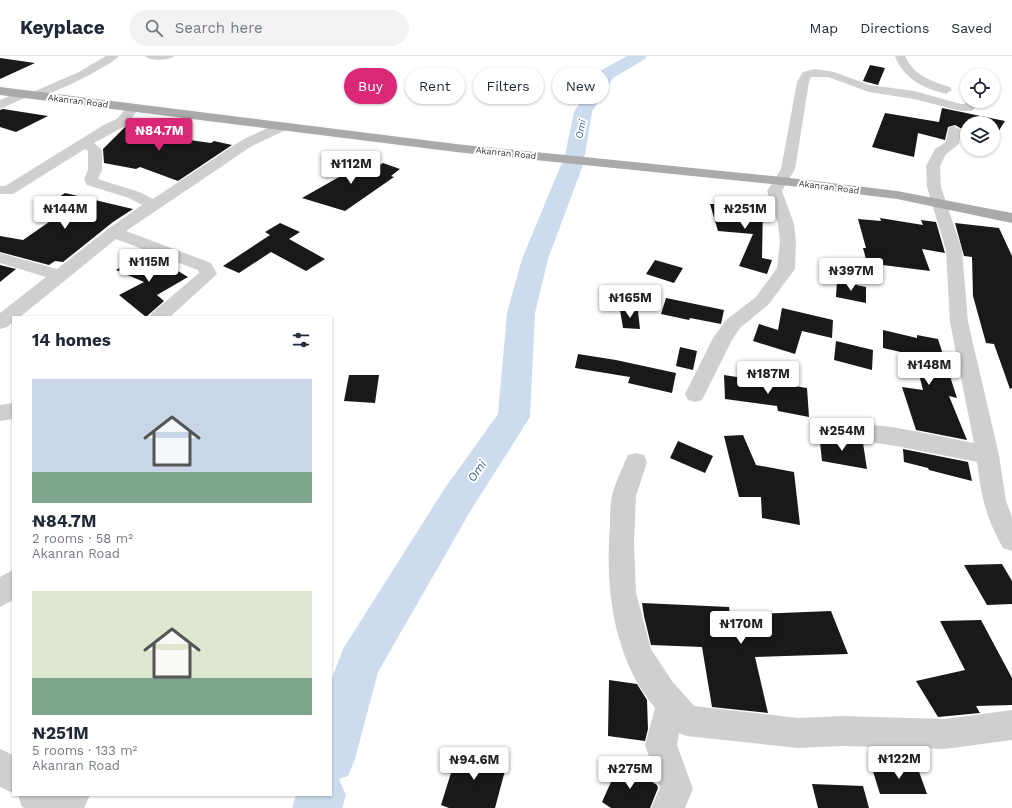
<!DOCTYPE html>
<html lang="en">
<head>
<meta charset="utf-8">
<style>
	:root { --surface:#fff; --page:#f2f2f3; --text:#1f2937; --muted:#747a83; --line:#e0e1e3; --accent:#db2777 }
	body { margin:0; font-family:"Work Sans",sans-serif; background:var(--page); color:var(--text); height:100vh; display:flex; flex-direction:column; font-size:15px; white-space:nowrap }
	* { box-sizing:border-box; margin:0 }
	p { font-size:13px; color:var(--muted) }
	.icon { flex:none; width:22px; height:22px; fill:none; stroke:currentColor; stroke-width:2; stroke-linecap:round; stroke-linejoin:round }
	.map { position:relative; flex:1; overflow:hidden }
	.side { position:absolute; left:12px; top:260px; width:320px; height:480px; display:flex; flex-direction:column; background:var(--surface); border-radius:0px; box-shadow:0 1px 3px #0004 }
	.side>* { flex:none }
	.hud { position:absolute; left:344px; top:12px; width:380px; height:36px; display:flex; gap:8px }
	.controls { position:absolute; left:960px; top:12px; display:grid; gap:8px }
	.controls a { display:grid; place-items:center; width:40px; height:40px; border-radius:50%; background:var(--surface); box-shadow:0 1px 3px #0004; font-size:20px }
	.price { position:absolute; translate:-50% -34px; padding:0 9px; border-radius:4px; background:#fff; color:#222; font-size:13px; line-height:26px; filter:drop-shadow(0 1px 2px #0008) }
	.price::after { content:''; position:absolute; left:50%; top:24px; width:12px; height:9px; margin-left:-6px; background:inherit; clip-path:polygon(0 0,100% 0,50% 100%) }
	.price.current { background:var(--accent); color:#fff }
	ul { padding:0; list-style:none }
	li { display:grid; align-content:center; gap:8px; height:212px; padding:0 20px }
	li span { display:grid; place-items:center; height:124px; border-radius:0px; color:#555 }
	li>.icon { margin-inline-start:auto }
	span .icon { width:72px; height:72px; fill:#fffc; stroke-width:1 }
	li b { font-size:17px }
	h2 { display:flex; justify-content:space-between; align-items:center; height:48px; padding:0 20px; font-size:17px }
	.chip { padding:0 14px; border-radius:18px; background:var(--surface); box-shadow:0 1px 3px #0004; font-size:14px; line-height:36px }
	.chip.current { background:var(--accent); color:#fff }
	header { display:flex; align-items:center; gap:24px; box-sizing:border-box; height:56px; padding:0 20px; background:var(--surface); border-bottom:1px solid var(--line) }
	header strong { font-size:19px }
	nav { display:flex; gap:22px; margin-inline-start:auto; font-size:14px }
	.search { width:280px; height:36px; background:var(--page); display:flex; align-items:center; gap:10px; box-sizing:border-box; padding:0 14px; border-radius:22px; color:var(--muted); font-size:15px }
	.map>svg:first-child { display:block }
</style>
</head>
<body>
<header>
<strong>Keyplace</strong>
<div class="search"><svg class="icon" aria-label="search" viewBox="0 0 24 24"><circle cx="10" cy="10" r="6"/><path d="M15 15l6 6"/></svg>Search here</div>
<nav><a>Map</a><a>Directions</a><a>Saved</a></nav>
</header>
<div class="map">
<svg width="1012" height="752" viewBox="0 0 1012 752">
	<rect width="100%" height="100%" fill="#fff"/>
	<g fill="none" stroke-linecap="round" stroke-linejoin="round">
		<path fill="#ccdbee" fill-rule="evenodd" d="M627 0H647L645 3 613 22 592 56 585 99 582 103 579 104 583 109 548 203 535 257 530 361 471 454 378 616 355 703 348 720 339 723 346 739 342 752H292L296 739H331V625L343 593 445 432 498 358 507 257 522 203 561 109 565 105 568 104 565 99 574 56 600 15Z"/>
	</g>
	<path fill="#191919" d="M0 2 35 7 0 23Z
		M870 9 885 12 878 29 863 25Z
		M942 52 1005 65 993 84V67H967V89L961 87 962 73 955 69 948 71 945 84 918 77 914 101 872 91 885 57 939 66Z
		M3 53 48 60 16 76 0 71V54Z
		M132 64 156 65 140 77 211 87 214 85 232 89 178 125 140 111 136 113 104 107 103 93Z
		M343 106 372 114 383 107 400 113 391 120 394 121 345 155 302 142 339 121 328 118Z
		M65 137 133 153 113 166 63 206 55 205 49 209 0 196V180L23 184 62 157 41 153Z
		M737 146 763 147 762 202 772 204 767 218 739 210 753 178 718 175 710 148H737Z
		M880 162 923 169 921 164 936 166 945 197 922 193 930 215 867 207 863 192H866L858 163 881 165Z
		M280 167 300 176 289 183 325 203 306 215 271 196 239 217 223 210 270 179 265 176Z
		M955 167 999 172 1012 200V332L1010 333 994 288 986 287 973 240 972 201 964 200Z
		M142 198 166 208 188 221 157 239 164 245 146 261 119 239 144 226 116 214Z
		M655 204 683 212 674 227 646 218Z
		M0 209 16 213 0 226Z
		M837 225 866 231V247L836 241Z
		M666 242 724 254 721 268 690 262 689 264 661 258Z
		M782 252 833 264 832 282 802 275 795 298 753 285 759 268 778 274Z
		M620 254 638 255 640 273 623 272Z
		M883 274 917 282V279L938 283 957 342 949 340 967 384 916 374 902 331 923 334 914 299 883 292Z
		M836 285 873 294 872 314 834 304Z
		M680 291 697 295 693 314 676 310Z
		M578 298 616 304 676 317 672 337 628 327 630 321 575 312Z
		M349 319H379L375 347 344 345Z
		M724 319 807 332 809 361 778 355 777 350 725 343Z
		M819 377 863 387 867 413 822 405Z
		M743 379 756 409 794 416 800 469 762 462 761 441H739L724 380Z
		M678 385 713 400 705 417 670 402Z
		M903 393 968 406 972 425 929 414 928 412 904 406Z
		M1002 508 1012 525V548L987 549 964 509Z
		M642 547 729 551 730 559 831 555 848 598 755 601 768 657 712 651 702 591 651 589 644 560Z
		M981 564 1012 622V649L976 650 980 657 938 661 916 625 965 614 940 565Z
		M609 624 637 628 647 644 648 673 645 685 608 680Z
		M459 691 507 707 495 752H449L441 749Z
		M620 706 657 729 658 732 650 752H611L602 746Z
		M871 709 917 710 927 738H880Z
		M812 728 863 730 869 752H818Z"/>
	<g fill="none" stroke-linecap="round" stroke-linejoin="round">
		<path fill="#cfcfcf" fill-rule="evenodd" d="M106 0H119C112 9 43 44 33 42L31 39 33 36 79 16Z
			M145 0H174C169 5 150 5 145 0Z
			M895 0H905C914 20 931 25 950 31L952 34 946 38C923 32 904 23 895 0Z
			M815 13 834 16 870 29 914 35 961 48H965L967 43V45H978L979 47 972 55H961L914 43 869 36 828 21H811L809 26 795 113 782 135 794 168 796 186 795 213 768 249 740 272 732 284 702 344 695 346 688 344 685 338 713 282 726 264 756 241 777 212 780 186 778 168 767 135 781 113 797 26 803 16Z
			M23 34 29 38 27 41 0 53V44Z
			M133 48 139 52 127 69 94 87 102 94V114L98 123 139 136 153 143 242 84 276 68 281 67 287 71 286 74 252 90 126 175 211 207 217 218 170 261H150L152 257 199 217 198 214 116 183 20 261H13V266L7 271 0 273V257L46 221 0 207V197L57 213 108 173 142 149 129 142 87 129 84 123 88 114V95L85 93 13 138H0V130H5L107 67 117 63 129 49Z
			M954 70 961 74 959 88 946 98 940 110 941 131 962 194 968 266 999 399 1006 445 1012 461V495L1003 492C985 459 982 443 977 406L896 390 843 382 840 376 843 370C867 362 946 382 974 387L950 266 946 194 927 131 926 110 935 93 946 86 949 71Z
			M13 347V363L0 365V349Z
			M636 397 644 399 647 406 636 440 634 487 636 537 651 593 672 625 694 650 798 662 842 660 945 663 1012 654V684L945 693 842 690 798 692 686 680 679 677 677 689 693 733 685 752H651L660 732 645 689 655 652C613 602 605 532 610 470 610 460 610 449 612 439 616 426 622 412 628 399Z
			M13 514V544L0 551V521Z
			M0 693 13 699V737L0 731Z
			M18 739H90L84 752H25L22 751Z"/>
		<path fill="#aaa" fill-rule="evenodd" d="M0 31 456 88 782 121 897 135 1012 157V167L897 143 782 129 456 96 0 39Z"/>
	</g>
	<g text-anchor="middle" stroke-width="4" stroke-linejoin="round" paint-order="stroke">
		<g font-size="9" fill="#323232" stroke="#fff">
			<text transform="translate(78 45) rotate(7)" y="3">Akanran Road</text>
			<text transform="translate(506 97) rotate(6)" y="3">Akanran Road</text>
			<text transform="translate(829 131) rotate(7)" y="3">Akanran Road</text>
		</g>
		<g font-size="10" font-style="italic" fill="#3c6497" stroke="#fff">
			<text transform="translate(580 73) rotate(-78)" y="4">Omi</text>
		</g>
		<g font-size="12" font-style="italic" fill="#3c6497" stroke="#fff">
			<text transform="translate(477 415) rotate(-56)" y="4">Omi</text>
		</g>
	</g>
</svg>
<div class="controls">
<a><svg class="icon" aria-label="locate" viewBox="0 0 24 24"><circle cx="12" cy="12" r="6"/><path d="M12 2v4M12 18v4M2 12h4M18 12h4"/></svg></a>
<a><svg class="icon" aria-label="layers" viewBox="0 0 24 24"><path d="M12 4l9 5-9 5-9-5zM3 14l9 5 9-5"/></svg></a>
</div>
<b class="price current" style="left:159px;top:96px">₦84.7M</b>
<b class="price" style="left:351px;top:129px">₦112M</b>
<b class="price" style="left:65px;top:174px">₦144M</b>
<b class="price" style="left:745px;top:174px">₦251M</b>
<b class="price" style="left:149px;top:227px">₦115M</b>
<b class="price" style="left:851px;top:236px">₦397M</b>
<b class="price" style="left:630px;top:263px">₦165M</b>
<b class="price" style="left:929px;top:330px">₦148M</b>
<b class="price" style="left:768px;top:339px">₦187M</b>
<b class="price" style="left:842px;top:396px">₦254M</b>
<b class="price" style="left:741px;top:589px">₦170M</b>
<b class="price" style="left:899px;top:724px">₦122M</b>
<b class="price" style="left:474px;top:725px">₦94.6M</b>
<b class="price" style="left:630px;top:734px">₦275M</b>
<div class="hud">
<a class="chip current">Buy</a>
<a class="chip">Rent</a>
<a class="chip">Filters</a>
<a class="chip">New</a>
</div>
<section class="side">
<h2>14 homes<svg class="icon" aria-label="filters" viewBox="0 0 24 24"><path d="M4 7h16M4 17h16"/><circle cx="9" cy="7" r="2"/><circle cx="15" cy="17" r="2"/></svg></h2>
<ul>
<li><span style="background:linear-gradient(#c9d6e8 75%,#7fa58c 0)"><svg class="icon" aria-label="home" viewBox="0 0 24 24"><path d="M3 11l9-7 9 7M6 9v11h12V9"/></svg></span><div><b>₦84.7M</b><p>2 rooms · 58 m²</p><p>Akanran Road</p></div></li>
<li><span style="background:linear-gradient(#dfe7d0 70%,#7fa58c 0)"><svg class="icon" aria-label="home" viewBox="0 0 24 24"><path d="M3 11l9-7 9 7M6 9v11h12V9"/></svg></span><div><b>₦251M</b><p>5 rooms · 133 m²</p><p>Akanran Road</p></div></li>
</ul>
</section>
</div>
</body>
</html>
